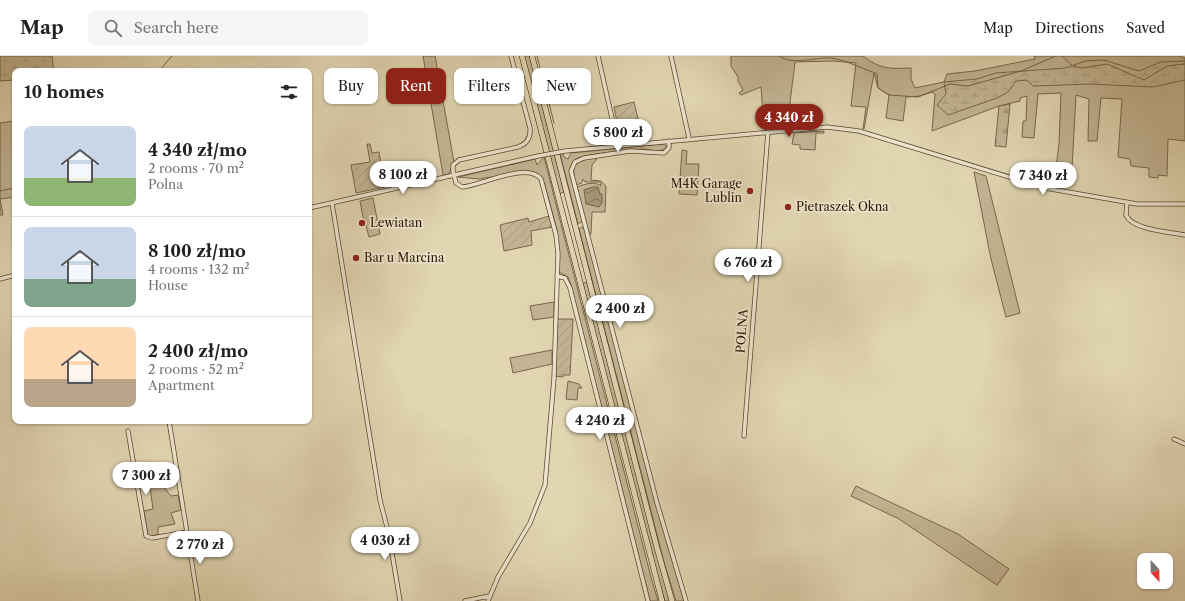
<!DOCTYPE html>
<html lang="en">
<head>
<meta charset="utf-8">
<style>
	:root { --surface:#fff; --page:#f6f6f6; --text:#222; --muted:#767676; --line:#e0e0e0; --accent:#8f2418 }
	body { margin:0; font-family:"Libre Caslon Text",serif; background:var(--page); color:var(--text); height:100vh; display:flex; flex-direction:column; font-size:15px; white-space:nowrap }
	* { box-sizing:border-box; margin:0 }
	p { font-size:13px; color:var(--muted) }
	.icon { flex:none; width:22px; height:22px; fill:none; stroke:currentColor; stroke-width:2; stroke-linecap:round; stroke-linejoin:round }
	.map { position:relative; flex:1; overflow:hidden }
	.panel { position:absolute; left:12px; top:12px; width:300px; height:356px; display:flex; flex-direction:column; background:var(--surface); border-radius:8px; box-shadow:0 1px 3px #0004 }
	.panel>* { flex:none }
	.guide { position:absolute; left:324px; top:12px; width:380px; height:36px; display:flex; gap:8px }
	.needle { width:26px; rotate:158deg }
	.controls { position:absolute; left:1137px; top:497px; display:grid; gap:8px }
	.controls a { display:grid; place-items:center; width:36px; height:36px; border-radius:8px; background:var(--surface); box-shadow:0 1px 3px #0004; font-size:20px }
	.price { position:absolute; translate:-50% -34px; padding:0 9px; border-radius:14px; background:#fff; color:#222; font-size:13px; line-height:26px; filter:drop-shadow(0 1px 2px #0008) }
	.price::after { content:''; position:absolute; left:50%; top:24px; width:12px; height:9px; margin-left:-6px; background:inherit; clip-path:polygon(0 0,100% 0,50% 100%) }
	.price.selected { background:var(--accent); color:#fff }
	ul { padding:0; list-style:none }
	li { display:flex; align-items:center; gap:12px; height:100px; padding:0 12px }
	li+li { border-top:1px solid var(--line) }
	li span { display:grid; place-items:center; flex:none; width:112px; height:80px; border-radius:8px; color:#555 }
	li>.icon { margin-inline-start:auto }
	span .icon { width:48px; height:48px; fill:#fffc; stroke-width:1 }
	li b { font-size:17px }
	h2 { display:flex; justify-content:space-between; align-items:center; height:48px; padding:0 12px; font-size:17px }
	.tag { padding:0 14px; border-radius:8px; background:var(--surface); box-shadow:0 1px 3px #0004; font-size:14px; line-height:36px }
	.tag.selected { background:var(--accent); color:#fff }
	header { display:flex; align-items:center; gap:24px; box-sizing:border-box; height:56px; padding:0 20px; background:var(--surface); border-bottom:1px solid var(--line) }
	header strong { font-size:19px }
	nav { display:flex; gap:22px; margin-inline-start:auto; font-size:14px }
	.search { width:280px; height:36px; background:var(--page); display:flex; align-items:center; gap:10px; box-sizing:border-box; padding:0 14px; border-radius:8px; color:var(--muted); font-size:15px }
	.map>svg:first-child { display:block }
</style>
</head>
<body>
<header>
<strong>Map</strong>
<div class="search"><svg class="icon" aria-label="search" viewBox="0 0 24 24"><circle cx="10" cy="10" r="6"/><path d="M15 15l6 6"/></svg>Search here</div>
<nav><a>Map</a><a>Directions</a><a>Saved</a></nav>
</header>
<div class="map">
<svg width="1185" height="545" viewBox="0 0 1185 545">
	<defs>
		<pattern id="forest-firs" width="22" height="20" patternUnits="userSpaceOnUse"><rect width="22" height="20" fill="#c3b594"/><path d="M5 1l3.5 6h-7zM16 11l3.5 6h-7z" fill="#a89b7e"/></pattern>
		<pattern id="wetland-marsh" width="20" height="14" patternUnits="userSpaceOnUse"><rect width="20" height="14" fill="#c3b594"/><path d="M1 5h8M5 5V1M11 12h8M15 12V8" fill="none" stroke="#a89b7e"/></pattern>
		<pattern id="garden-furrows" width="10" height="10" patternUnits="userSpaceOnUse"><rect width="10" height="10" fill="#c3b594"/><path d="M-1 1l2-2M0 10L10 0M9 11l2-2" fill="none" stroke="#a89b7e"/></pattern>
		<pattern id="water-waves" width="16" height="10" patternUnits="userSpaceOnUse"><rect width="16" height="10" fill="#a49575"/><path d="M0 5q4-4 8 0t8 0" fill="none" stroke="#86795e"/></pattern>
	</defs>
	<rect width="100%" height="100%" fill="#e1d5b2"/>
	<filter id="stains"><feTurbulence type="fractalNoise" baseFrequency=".005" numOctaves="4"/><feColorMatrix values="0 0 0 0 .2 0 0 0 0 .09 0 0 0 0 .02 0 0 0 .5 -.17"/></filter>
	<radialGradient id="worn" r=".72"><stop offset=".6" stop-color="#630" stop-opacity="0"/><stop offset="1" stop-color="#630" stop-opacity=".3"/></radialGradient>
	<path fill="#c3b594" stroke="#79664a" d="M423 0H435L454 106 449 118 443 119Z
		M524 0H530L564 136 559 138Z
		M731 0H863C880 13 889 13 911 12V23L915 32 944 26 947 18 975 15 1035 3 1034 0H1179L1185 2V85L1168 83 1167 120 1158 119V122L1149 121V112L1131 110 1130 103 1118 101 1122 43 1101 42 1097 85H1088L1089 43 1076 39 1072 112 1056 111 1059 88 1061 37 1038 38 1034 82 1022 81 1023 65H1026L1027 40 1020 42V45L999 50 932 75 935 38 932 36 920 40 906 41 903 65 886 62 889 39 878 32 874 17 864 73H863L866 51 851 50 856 7 833 5 795 6 787 71 764 73 761 31 741 39 739 37 743 34 738 25V21L731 10Z
		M15 65V141L0 143 3 159H0V67Z
		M824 75V77H816L815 94 800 93V89L792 88 794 77Z
		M663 88 667 91C661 98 650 93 641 93 630 94 584 98 576 103 571 106 569 113 570 119L583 165 578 168 560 98H563L564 101 568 103 571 97Z
		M682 94 687 95 686 108H699L697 139 679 138Z
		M544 101 652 525 658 545H650L571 229 568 221 559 216 557 174 544 126 538 118 528 115 479 123 458 121 535 103 537 109Z
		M594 102 597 103 592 109 591 124 601 125 606 130 605 156H592L591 178H588L577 131C584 128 595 125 601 130L600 126H585L583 123 582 127 576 129C571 109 573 105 594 102Z
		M974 116 986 120 1020 257 1006 261 991 203Z
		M373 142 380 178 369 181 365 166H364L360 145Z
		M582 171 585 172 656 448 684 545H676L664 506 579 173Z
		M587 226 593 248 670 545H665L658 524 582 228Z
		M554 246V261L533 264 530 250Z
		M552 294V308L513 317 510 302Z
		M568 325 579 328 582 332H578L577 344 566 343Z
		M162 429 171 440 178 439 181 454 171 457 175 468 158 471V479L148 480 144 455 153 453 150 431Z
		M856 430 958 478 1009 513 997 529 899 463 851 440Z"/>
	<path fill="url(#forest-firs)" stroke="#79664a" d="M1010 48 1006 91 995 90 999 50Z"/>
	<path fill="url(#wetland-marsh)" stroke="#79664a" d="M0 0H52L54 15H15V24L0 25Z
		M1104 4 1139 15 1161 6 1185 5V24L1153 31 1091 28 1033 30 1027 24 1016 25 1008 36 997 42 948 59 937 49 946 38 944 26 977 23 996 17 1066 12 1085 5Z"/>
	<path fill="url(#garden-furrows)" stroke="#79664a" d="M634 46 638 63 617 66 614 51Z
		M367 88H370L372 97 379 96 385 131 356 137 351 109 370 106Z
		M549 160 552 171 531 175 532 189 504 195 500 169 528 162 529 166Z
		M557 263H573L570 319H563V321L555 320Z"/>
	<path fill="url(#water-waves)" stroke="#756346" d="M593 131H598L600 138H602V147L599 151 586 148 584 134Z"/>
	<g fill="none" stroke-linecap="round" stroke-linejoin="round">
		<path stroke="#756346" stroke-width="1" d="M537 0 554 67
			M779 0C794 10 814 1 831 2 845 4 859 11 872 16
			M1062 0 1073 10 1082 12 1107 8 1144 24 1167 10 1185 8
			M159 15 172 0
			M873 16 877 18 878 32 889 39 918 41 950 28 968 30 1021 15 1056 0
			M0 135 15 132"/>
		<g stroke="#5c472c" stroke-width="5">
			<path id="minor" d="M598 0 616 80
				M671 0 689 82
				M669 85V92L664 97 630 95 584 102 575 106 571 115 657 447 686 545
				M565 95 827 71 859 75 1045 132 1137 148H1185
				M1127 146 1126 159C1132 174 1170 176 1185 179
				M332 147 380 444 389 479 400 545
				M309 152 538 100
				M557 220 565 222 570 232 648 545
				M0 223 15 219
				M169 365 198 545
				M128 375 146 480 152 482 187 476
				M744 380 768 76
				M1174 383 1185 388
				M465 545 489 540
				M488 545 498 521 530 467 545 429 554 322 558 198 556 179 541 123C527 105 480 130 462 131L456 127 453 115V109L459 104 518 91C527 88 531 82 530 72L511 0"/>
		</g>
		<g stroke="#2f1800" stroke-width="6">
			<path id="highway" d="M522 0 662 545
				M532 0 657 492 672 545"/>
		</g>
		<use href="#minor" stroke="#ece4cd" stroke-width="3.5"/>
		<use href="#highway" stroke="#e1d5b2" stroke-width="5"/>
		<g stroke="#5c472c" stroke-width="5" stroke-linecap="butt">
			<path id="minor-bridge" d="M538 100 565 95"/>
		</g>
		<use href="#minor-bridge" stroke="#ece4cd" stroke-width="3.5"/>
	</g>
	<g fill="#8f2418" stroke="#ece4cd" stroke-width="1.5">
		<circle cx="750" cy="135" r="4"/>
		<circle cx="788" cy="151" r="4"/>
		<circle cx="362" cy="167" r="4"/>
		<circle cx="356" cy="202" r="4"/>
	</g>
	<g text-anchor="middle" stroke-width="3.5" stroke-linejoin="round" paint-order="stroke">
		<g font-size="12" fill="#2f1800" stroke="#ece4cd" text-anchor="start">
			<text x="742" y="132" text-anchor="end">M4K Garage<tspan x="742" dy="14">Lublin</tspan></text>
			<text x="796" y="155">Pietraszek Okna</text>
			<text x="370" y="171">Lewiatan</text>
			<text x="364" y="206">Bar u Marcina</text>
		</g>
		<g font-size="12" fill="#2f1800" stroke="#ece4cd">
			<text transform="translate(742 275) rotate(-86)" y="4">POLNA</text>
		</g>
	</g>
	<rect width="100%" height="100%" filter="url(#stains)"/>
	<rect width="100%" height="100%" fill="url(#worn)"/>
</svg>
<div class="controls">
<a><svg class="needle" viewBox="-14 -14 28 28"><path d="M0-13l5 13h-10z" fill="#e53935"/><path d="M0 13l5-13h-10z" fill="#767676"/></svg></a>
</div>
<b class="price selected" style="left:789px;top:82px">4 340 zł</b>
<b class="price" style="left:618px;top:97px">5 800 zł</b>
<b class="price" style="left:403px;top:139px">8 100 zł</b>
<b class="price" style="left:1043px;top:140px">7 340 zł</b>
<b class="price" style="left:748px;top:227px">6 760 zł</b>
<b class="price" style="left:620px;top:273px">2 400 zł</b>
<b class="price" style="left:600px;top:385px">4 240 zł</b>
<b class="price" style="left:146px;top:440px">7 300 zł</b>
<b class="price" style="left:385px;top:505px">4 030 zł</b>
<b class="price" style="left:200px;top:509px">2 770 zł</b>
<div class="guide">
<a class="tag">Buy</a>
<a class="tag selected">Rent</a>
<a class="tag">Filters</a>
<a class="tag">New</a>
</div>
<section class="panel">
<h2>10 homes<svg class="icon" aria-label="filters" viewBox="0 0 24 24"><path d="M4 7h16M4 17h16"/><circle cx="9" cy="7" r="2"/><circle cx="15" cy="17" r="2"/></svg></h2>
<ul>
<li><span style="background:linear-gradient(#c9d6e8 65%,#8fb573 0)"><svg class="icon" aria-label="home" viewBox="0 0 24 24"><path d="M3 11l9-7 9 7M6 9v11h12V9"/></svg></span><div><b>4 340 zł/mo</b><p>2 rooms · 70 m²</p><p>Polna</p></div></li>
<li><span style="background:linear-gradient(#c9d6e8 65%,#7fa58c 0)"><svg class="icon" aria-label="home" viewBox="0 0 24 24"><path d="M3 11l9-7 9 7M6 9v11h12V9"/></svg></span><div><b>8 100 zł/mo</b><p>4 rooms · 132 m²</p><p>House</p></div></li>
<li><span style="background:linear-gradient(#ffd9b3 65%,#b9a48a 0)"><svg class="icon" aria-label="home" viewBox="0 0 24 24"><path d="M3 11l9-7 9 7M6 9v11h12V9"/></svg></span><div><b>2 400 zł/mo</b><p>2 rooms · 52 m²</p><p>Apartment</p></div></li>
</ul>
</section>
</div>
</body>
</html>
